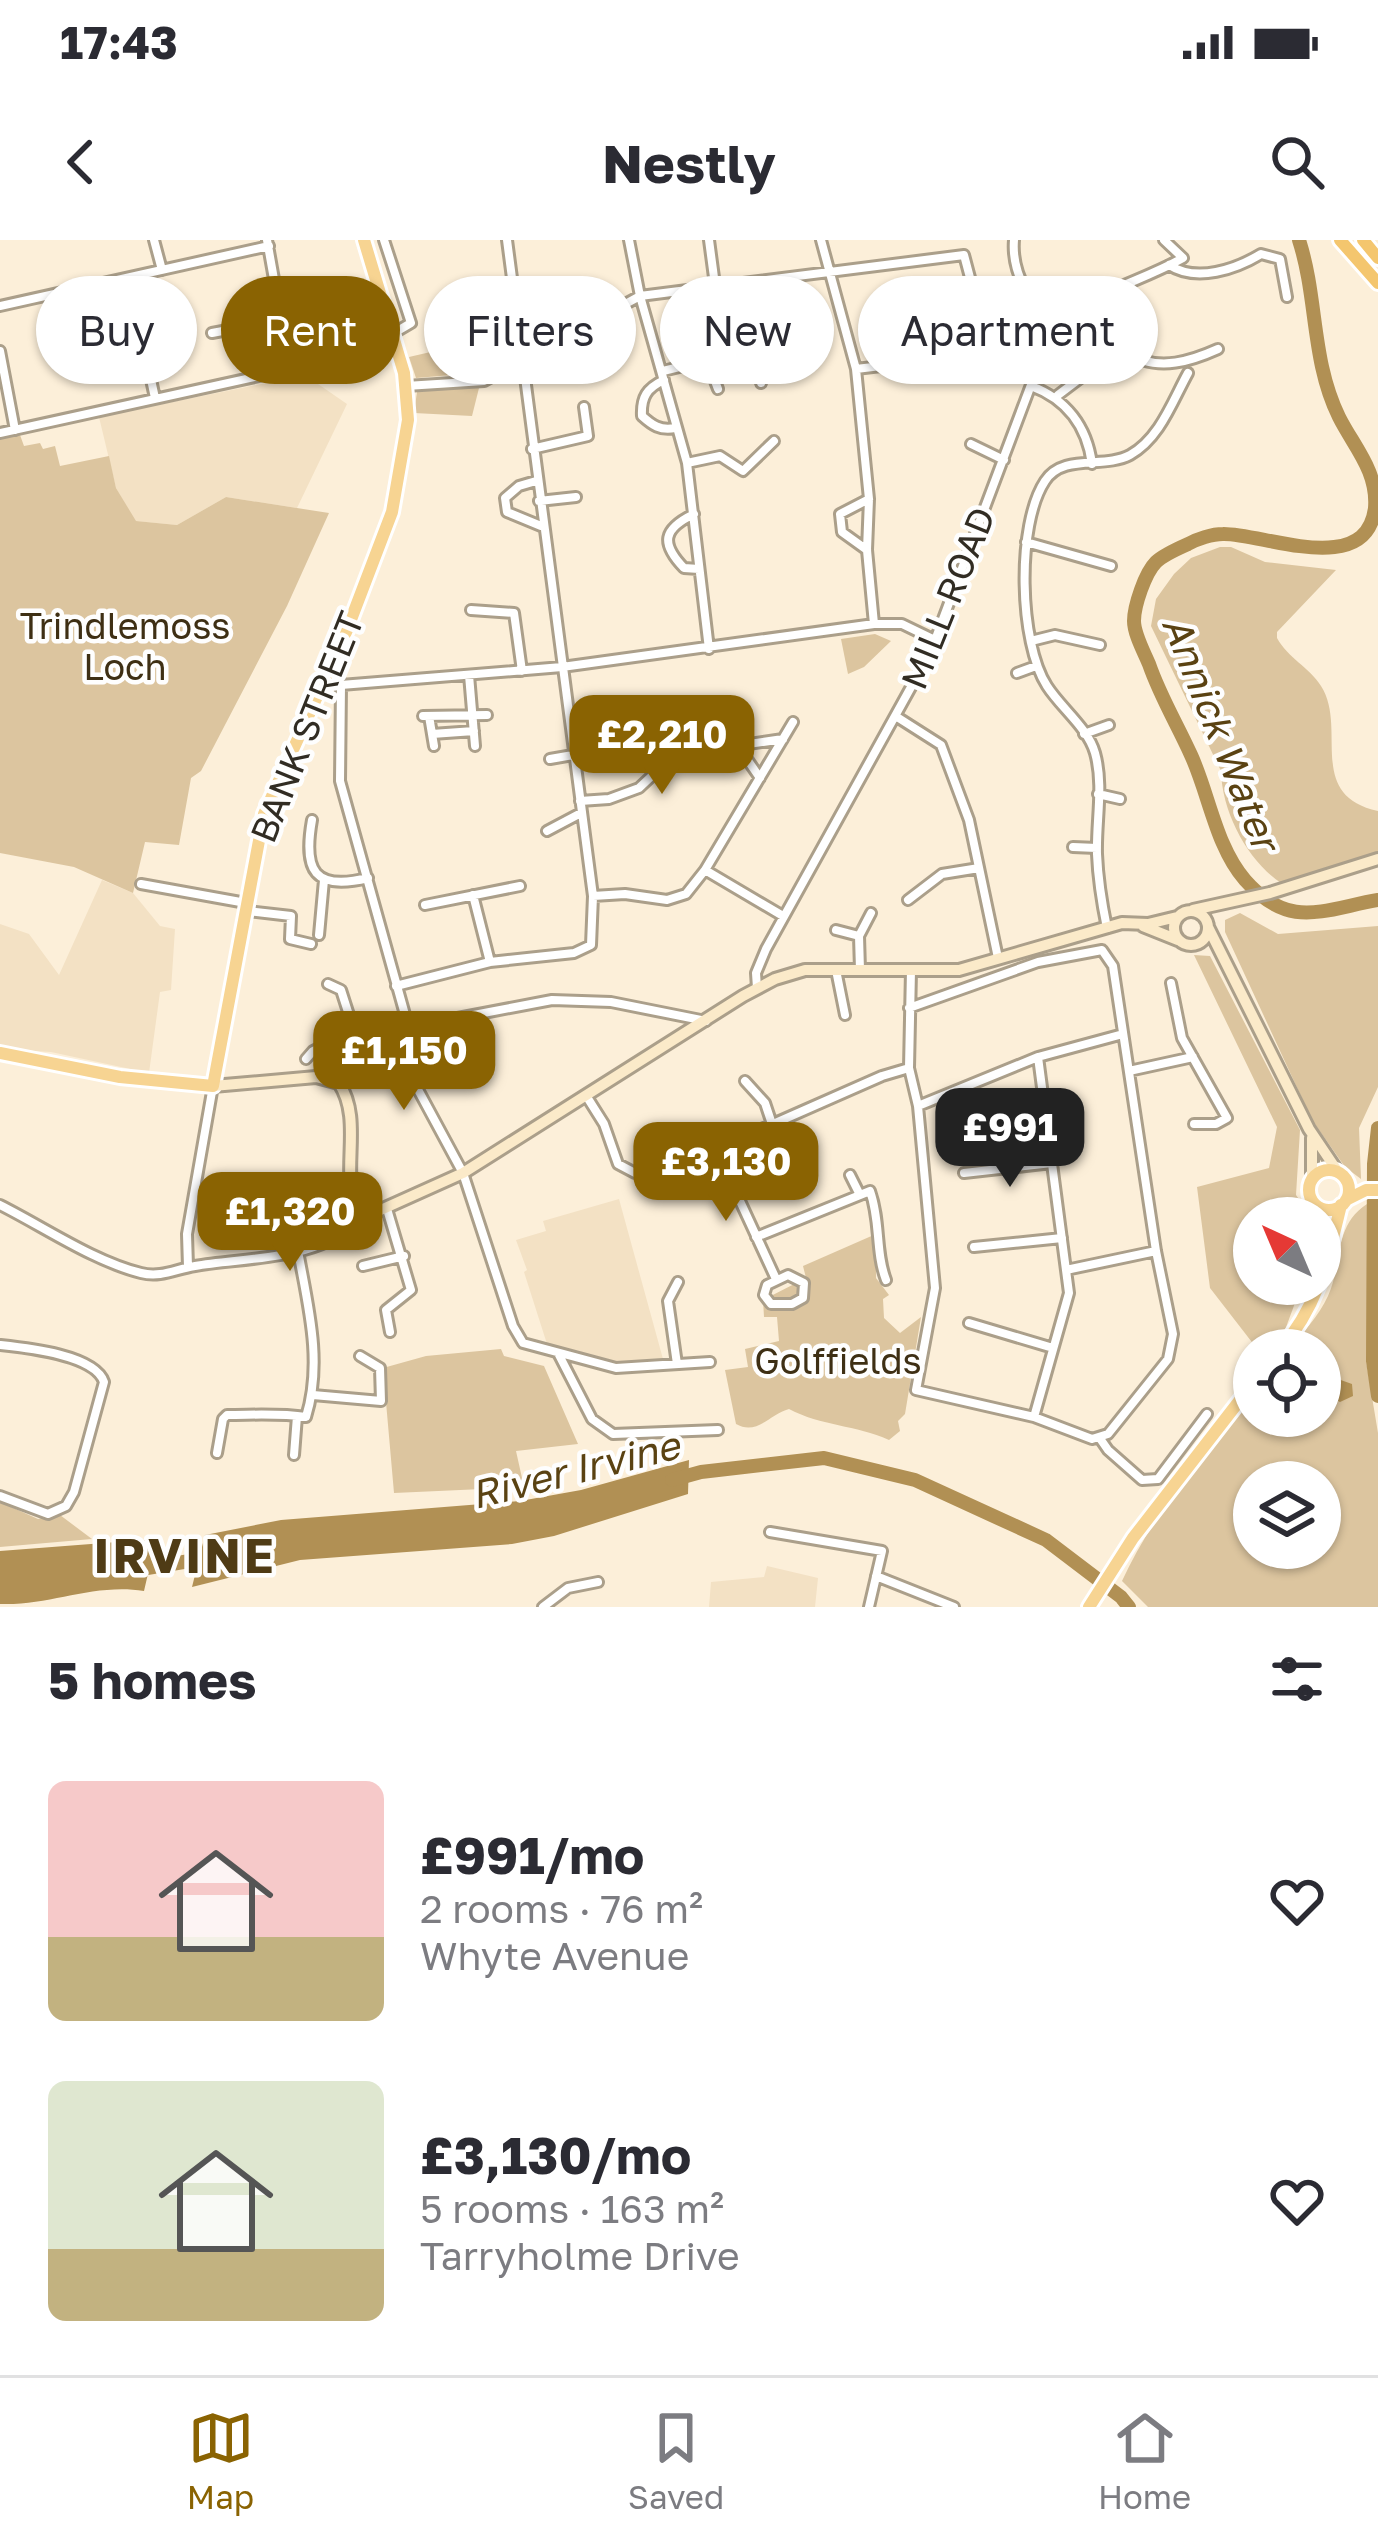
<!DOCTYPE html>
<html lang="en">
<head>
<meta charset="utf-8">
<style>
	:root { --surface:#fff; --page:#f7f7f7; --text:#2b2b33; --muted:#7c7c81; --line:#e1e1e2; --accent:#8a6302 }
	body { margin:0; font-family:"Golos Text",sans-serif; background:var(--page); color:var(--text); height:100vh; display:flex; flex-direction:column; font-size:45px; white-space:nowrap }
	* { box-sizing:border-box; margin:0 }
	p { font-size:39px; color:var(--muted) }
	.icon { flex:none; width:66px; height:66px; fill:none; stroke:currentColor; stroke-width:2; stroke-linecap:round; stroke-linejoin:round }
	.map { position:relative; height:1367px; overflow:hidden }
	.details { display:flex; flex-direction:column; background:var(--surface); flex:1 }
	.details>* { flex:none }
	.top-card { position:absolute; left:36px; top:36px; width:1308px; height:108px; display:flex; gap:24px }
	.needle { width:78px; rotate:316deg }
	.buttons { position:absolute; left:1233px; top:957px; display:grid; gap:24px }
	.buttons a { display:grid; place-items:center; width:108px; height:108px; border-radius:50%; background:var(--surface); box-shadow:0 3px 9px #0004; font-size:60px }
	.price { position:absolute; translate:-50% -102px; padding:0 27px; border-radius:24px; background:var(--accent); color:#fff; font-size:39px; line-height:78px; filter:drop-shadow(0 3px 6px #0008) }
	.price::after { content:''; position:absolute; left:50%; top:72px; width:36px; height:27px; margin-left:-18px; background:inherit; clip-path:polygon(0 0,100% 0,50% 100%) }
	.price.current { background:#222; color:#fff }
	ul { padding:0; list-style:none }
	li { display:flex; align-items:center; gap:36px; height:300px; padding:0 48px }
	li span { display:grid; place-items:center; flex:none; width:336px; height:240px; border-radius:18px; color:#555 }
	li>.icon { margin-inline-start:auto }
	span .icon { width:144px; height:144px; fill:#fffc; stroke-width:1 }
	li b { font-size:51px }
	h2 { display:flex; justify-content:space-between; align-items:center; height:144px; padding:0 48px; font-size:51px }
	.chip { padding:0 42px; border-radius:54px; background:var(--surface); box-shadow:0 3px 9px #0004; font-size:42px; line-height:108px }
	.chip.current { background:var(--accent); color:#fff }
	.status { display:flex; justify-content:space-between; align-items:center; height:84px; padding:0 60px; background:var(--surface); direction:ltr }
	.status svg { height:33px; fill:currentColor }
	header { display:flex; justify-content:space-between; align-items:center; height:156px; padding:0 48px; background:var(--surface); font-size:54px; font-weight:700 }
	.tabs { display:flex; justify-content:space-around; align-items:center; height:168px; border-top:3px solid var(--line); background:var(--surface); font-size:33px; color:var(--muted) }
	.tabs a { display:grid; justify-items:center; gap:6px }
	.tabs .current { color:var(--accent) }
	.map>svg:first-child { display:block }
</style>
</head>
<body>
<div class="status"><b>17:43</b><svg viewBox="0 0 49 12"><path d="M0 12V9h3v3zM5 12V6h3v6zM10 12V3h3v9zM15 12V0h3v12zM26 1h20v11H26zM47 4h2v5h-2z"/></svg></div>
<header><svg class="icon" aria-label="back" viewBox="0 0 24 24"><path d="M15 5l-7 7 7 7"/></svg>Nestly<svg class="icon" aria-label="search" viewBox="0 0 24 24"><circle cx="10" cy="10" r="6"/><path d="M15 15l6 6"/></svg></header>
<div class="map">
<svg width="1378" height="1367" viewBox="0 0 1378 1367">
	<rect width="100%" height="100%" fill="#fcefd9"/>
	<path fill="#f3e1c4" d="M305 135 347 164 297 268 226 257 177 285 135 281 116 248 99 177Z
		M102 640 133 653 160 686 175 689 171 750 160 752 149 833 51 812 0 809V684L29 694 59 735Z
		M619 959 663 1119 616 1124 547 1104 524 1032 527 1030 516 1000 546 991 543 981Z
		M767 1326 818 1338 815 1367H709L711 1342 764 1337Z"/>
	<path fill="#dcc59f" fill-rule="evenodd" d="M452 107 464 134 416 138 409 117Z
		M480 144 472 176 414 173 417 152Z
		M20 195 24 206 40 203 43 209 55 206 60 226 109 216 116 248 136 281 177 285 226 257 329 273 287 366 201 531 191 538 179 605 145 602 133 653 74 627 0 613V199Z
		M1220 307H1231L1265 322 1336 330 1277 392V398C1288 418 1309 427 1321 446 1348 488 1305 555 1378 571V614L1281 643C1248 621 1222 573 1221 531L1151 386 1156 359 1174 334 1191 318Z
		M875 394 891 401 864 427 848 434 841 399Z
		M1240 673 1278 694 1378 686V847L1359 888 1361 939 1345 927 1312 880 1225 692V680Z
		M1194 715 1210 716 1300 890 1296 955 1312 978H1254V1044H1302L1285 1090 1262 1110H1258L1210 1048 1197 947 1269 928 1277 887Z
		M1367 964 1371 1043 1366 1121 1378 1193V1367H1148L1122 1341C1154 1272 1205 1211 1254 1152V1176H1320V1110H1289C1302 1093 1319 1076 1328 1056 1343 1023 1333 986 1367 964ZM1254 1242H1320V1308H1254Z
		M876 994V1038L889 1055 883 1059 884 1078 900 1093 921 1077 905 1174 898 1181 900 1191 889 1200C856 1185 821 1186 789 1169 770 1174 757 1196 736 1184L725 1130 748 1127 745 1109 779 1101 777 1077H764L763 1060 806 1038 803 1026Z
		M501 1109 504 1116 544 1126 578 1204 516 1211 524 1247 394 1253 383 1128 426 1116Z
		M0 1262 38 1279 60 1275 92 1299 0 1307Z"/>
	<path fill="#b19054" d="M1320 1121 1335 1138 1352 1144 1353 1156 1340 1162 1320 1151Z
		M689 1220 688 1254 554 1296 512 1304 300 1320 192 1347 205 1295 281 1280 520 1261 581 1250Z
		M156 1299 144 1351C93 1343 50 1366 0 1364V1311Z"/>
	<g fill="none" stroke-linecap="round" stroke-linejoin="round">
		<path stroke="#b19054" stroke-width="14" d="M1299 0C1318 59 1311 120 1339 177 1354 207 1378 231 1375 268 1366 339 1263 293 1223 294 1212 294 1197 299 1188 304 1179 308 1163 315 1156 322 1145 333 1134 366 1134 381 1134 394 1144 412 1149 424 1160 456 1177 484 1191 515 1209 554 1216 607 1245 640 1289 690 1321 670 1378 660
			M1378 888 1374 924 1373 1121 1378 1156
			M672 1240 701 1232 824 1218 915 1240 1046 1300 1121 1357 1129 1367
			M135 1330 214 1317"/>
		<g stroke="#ab9f8a" stroke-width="14">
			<path id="minor" d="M154 0 162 30
				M267 0 290 129
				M629 0 640 56 687 223 709 409
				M709 0 715 45
				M821 0 856 129 869 259 867 310 874 384
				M1014 0C1011 35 1033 68 1058 89
				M1169 25C1197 43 1236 29 1261 14L1280 19 1287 57
				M129 38 155 158
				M59 53 76 124
				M0 66 269 6
				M1076 73C1128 118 1149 140 1218 109
				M212 93 281 80
				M0 111 15 190
				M707 120 718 149
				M663 131 724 116H743L759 130 761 143
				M664 140C647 148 641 157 642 176 652 185 660 191 675 188
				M406 146 484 141 640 56 964 15 990 113 856 129
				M1031 146C1066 159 1087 186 1092 224
				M1058 155 1095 127
				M0 193 314 124 394 93 411 83 384 0
				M971 204 1004 220
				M532 209 588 196 584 167
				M687 223 720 216 743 231 774 201
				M536 241 519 246 505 258 507 272 541 286
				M539 261 576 257
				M694 274C663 289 660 303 684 328L699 329
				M1026 302 1111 326
				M867 310 842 292 840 274 869 259
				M471 370 514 373 522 431
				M1031 401 1055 395 1100 405
				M1017 433 1036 426
				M469 435 475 506
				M325 437 341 445 562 427 874 384H902L935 400
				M341 445 340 541 409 789
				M423 476 487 475
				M429 476 434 506
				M897 477 941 505 969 580 998 718
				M432 494 474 491
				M1084 494 1109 485
				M738 506 760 538
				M550 519 573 515
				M1098 554 1120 559
				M580 561 609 559 639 548 674 515 783 499
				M312 580C303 631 314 651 368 638
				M547 591 581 573
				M1073 607 1097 608
				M705 630 783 676
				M141 644 246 663
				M473 655 490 722
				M593 656 625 654 667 660 686 654 705 630 793 482
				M908 660 942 634 979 628
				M425 665 520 646
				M247 671 291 676 290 699 311 704
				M1107 688C1102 664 1098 639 1097 614 1096 581 1104 545 1095 513 1088 488 1061 468 1047 446 1019 403 1016 285 1045 241 1063 213 1104 229 1130 215 1160 198 1172 162 1188 133
				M836 690 859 696
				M319 695 324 640
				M836 730 845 775
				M860 730 859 696 871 673
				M1171 743 1182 798 1227 878 1216 884H1194
				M328 744 341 750 357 800
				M396 746 490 722 574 713 591 705 593 656 507 0
				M757 748 756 733 766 709 931 411 1043 113C1086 47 1121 52 1183 18L1164 0
				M909 768 1038 722 1102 710 1113 726 1156 1011 1173 1094 1168 1119 1108 1194 1092 1199 1034 1177 916 1150 935 1048 918 866 909 828 911 730
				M403 790 415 844 463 933 513 1086 523 1103 616 1128 710 1122
				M306 819 313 811 331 802 552 760 611 762 706 781
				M1129 831 1193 817
				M745 841 765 863 772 884
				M587 857 604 884 618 924 635 933 716 909 882 836 909 828
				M918 866 1038 817 1123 794
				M716 909 776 1039
				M964 933 1052 923
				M850 935 860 955
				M0 965C44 987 93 1021 141 1033 161 1038 176 1029 195 1026 246 1017 324 1021 360 978
				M387 969 411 1050 386 1070 390 1092
				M756 997 870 951C881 982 875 1011 886 1040
				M974 1007 1062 998
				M363 1026 404 1016
				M188 1027 187 994 213 846
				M1066 1030 1156 1011
				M788 1035 804 1043 803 1058 792 1064H771L764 1055 767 1045Z
				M969 1083 1053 1108
				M0 1105C28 1108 95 1115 104 1142L74 1252 66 1266 48 1274 0 1256
				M559 1115 592 1179 613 1194 718 1190
				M677 1124 668 1061 678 1042
				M313 1155 381 1161 380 1128 360 1116
				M1034 1177 1069 1053 1038 817
				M1099 1197 1108 1210 1142 1240 1158 1239 1207 1174
				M217 1213 223 1179 227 1175C253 1175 279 1173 306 1177 323 1122 308 1066 298 1011
				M294 1215 297 1176
				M770 1292 882 1311 869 1367
				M876 1336 954 1367
				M543 1367 568 1348 598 1342"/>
		</g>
		<g stroke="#ab9f8a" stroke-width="16">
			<path id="secondary" d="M1193 670 1270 653 1378 619
				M1174 688a17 17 0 1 1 34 0a17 17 0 1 1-34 0Z
				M1143 686 1178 700
				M1208 687 1309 889 1338 932
				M213 846 316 837 339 843C365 883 337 936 360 978L365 977 463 933 743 756 775 739 805 730H959L1122 683 1148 684 1177 677
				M1312 939V898"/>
		</g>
		<g stroke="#fff" stroke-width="18">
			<path id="primary" d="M0 813 120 837 213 846 264 574 347 390 392 272 408 180 404 133 364 0
				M1309 950a20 20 0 1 1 40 0a20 20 0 1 1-40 0Z
				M1346 960 1366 950H1378
				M1280 1110C1319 1064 1327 1022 1341 965
				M1089 1367 1133 1298 1254 1142"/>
		</g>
		<g stroke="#fff" stroke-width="18">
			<path id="trunk" d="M1340 0 1378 43
				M1363 0 1378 18"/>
		</g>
		<use href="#minor" stroke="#fff" stroke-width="8"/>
		<use href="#secondary" stroke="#fbeac9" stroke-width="10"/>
		<use href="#primary" stroke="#f7d492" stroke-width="12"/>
		<use href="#trunk" stroke="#f4c66e" stroke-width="12"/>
	</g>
	<g text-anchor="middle" stroke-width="9" stroke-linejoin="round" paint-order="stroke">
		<g font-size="36" fill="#312c23" stroke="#fefefe">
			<text transform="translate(948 358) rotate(-68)" y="13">MILL ROAD</text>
			<text transform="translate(307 487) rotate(-68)" y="13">BANK STREET</text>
		</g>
		<g font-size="36" fill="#3e2f14" stroke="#fefefe">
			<text x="125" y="399">Trindlemoss<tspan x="125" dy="41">Loch</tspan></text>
			<text x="838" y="1134">Golffields</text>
		</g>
		<g font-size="39" font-style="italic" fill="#5a4212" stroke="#fefefe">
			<text transform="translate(1221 493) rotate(68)" y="14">Annick Water</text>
			<text transform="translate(575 1230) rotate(-14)" y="14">River Irvine</text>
		</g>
		<g font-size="48" font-weight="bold" letter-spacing="3" fill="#4f3b15" stroke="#fefefe">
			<text x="185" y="1333">IRVINE</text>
		</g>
	</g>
</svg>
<div class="buttons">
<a><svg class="needle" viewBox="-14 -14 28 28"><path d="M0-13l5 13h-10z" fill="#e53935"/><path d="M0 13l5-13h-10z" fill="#7c7c81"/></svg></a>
<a><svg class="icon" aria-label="locate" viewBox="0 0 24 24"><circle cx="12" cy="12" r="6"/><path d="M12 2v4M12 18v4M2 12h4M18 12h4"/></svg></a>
<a><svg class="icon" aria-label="layers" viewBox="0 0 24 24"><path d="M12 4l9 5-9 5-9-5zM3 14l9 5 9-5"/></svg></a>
</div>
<b class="price" style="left:662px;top:557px">£2,210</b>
<b class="price" style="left:404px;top:873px">£1,150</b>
<b class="price current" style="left:1010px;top:950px">£991</b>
<b class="price" style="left:726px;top:984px">£3,130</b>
<b class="price" style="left:290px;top:1034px">£1,320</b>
<div class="top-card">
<a class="chip">Buy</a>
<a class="chip current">Rent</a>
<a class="chip">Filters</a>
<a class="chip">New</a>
<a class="chip">Apartment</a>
</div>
</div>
<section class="details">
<h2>5 homes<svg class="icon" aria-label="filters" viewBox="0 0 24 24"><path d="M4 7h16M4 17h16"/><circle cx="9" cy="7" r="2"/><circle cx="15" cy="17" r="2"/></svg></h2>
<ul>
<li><span style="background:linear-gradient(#f6c9c9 65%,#c2b280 0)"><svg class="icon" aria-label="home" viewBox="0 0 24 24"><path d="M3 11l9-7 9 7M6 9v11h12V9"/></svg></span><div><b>£991/mo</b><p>2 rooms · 76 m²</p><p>Whyte Avenue</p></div><svg class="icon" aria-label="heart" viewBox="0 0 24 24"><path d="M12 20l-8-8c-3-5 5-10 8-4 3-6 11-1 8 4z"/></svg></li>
<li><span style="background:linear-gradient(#dfe7d0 70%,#c2b280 0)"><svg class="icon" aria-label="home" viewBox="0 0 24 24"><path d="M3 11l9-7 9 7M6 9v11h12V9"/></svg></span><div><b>£3,130/mo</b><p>5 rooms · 163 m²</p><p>Tarryholme Drive</p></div><svg class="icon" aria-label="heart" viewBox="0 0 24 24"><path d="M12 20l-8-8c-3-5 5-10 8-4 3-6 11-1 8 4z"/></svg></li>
</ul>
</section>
<nav class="tabs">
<a class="current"><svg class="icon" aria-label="map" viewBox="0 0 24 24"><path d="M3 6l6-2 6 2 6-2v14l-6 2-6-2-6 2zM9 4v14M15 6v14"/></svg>Map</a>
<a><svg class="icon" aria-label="saved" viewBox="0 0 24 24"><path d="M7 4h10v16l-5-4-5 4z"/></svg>Saved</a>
<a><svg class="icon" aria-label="home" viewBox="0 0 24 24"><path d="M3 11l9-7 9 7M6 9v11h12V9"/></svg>Home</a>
</nav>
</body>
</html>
